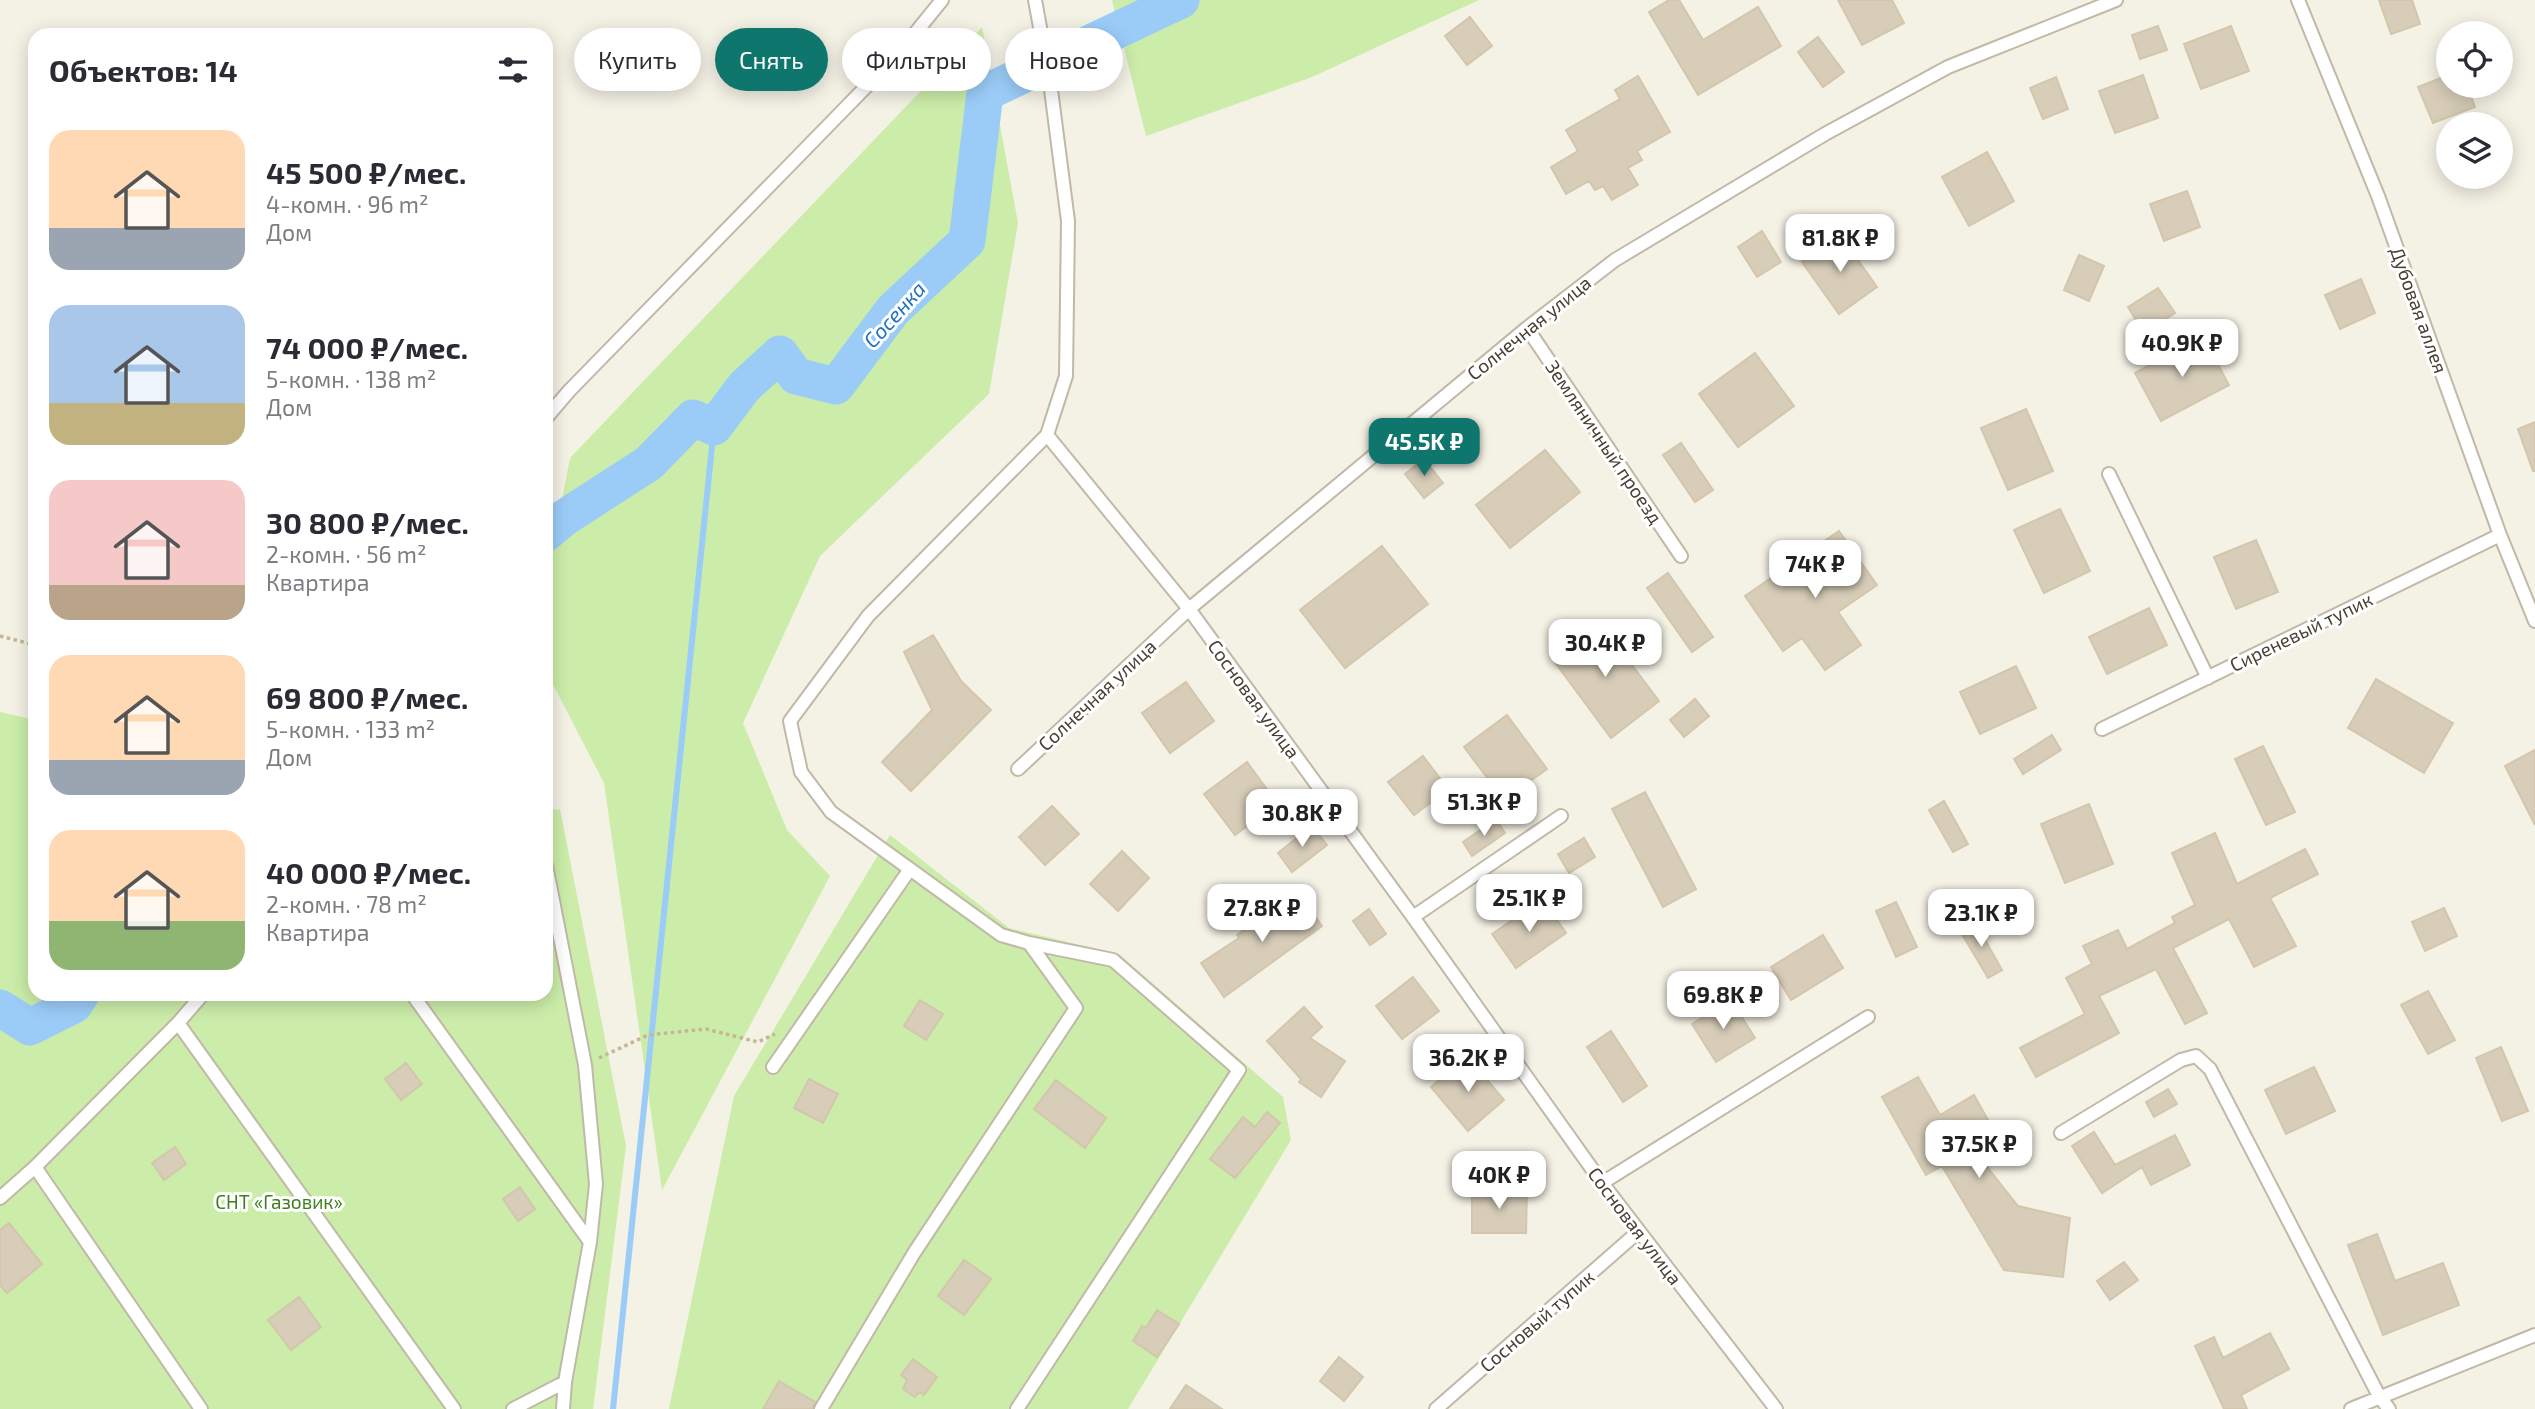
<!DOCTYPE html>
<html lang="ru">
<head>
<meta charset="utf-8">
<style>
	:root { --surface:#fff; --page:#f7f7f7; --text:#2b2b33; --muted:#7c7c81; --accent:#0f766e }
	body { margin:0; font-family:"Exo 2",sans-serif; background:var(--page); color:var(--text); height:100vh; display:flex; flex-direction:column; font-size:26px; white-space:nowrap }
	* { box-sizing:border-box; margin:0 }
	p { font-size:23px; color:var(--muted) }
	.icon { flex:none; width:38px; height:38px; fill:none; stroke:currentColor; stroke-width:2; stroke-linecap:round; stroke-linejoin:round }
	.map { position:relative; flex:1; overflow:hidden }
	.side { position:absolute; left:28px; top:28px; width:525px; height:973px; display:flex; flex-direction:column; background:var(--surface); border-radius:21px; box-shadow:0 4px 18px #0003 }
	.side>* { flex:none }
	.guide { position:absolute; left:574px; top:28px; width:665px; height:63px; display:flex; gap:14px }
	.tools { position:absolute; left:2436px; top:21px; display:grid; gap:14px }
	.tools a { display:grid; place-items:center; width:77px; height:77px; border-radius:50%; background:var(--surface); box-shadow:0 4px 18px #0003; font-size:35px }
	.price { position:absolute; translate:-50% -60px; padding:0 16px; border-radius:14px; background:#fff; color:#222; font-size:23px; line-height:46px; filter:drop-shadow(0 2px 4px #0008) }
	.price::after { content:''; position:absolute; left:50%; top:42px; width:21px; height:16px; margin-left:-10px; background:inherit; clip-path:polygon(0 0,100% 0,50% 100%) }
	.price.on { background:var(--accent); color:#fff }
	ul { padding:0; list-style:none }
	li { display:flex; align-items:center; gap:21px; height:175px; padding:0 21px }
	li span { display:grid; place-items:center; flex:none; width:196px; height:140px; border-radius:21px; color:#555 }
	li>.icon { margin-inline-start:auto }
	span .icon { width:84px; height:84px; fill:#fffc; stroke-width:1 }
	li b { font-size:30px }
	h2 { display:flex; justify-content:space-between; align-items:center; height:84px; padding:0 21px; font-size:30px }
	.pill { padding:0 24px; border-radius:32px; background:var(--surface); box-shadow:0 4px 18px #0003; font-size:24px; line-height:63px }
	.pill.on { background:var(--accent); color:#fff }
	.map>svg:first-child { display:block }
</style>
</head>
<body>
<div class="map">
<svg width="2535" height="1409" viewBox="0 0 2535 1409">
	<rect width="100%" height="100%" fill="#f4f1e5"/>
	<path fill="#cbeda9" d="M1112 0H1479L1312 77 1146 136Z
		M982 27 1018 223 989 394 820 556 743 723 787 830 830 876 662 1190 604 783 546 671V583L570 458Z
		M0 712 35 720V994H546V810L560 809 626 1146 593 1409H0Z
		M890 835 1009 928 1119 954 1283 1097 1291 1140 1128 1409H669L734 1096Z"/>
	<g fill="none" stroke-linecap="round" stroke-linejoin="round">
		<path stroke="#9bccf8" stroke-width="6" d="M613 1409 714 427"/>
		<path stroke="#9bccf8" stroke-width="37" d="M546 533 564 518 649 463 693 418 714 427 744 387 780 354 796 376 836 386 893 310 967 241 985 93 1181 0
			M0 1008 30 1027 74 1005 81 994"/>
	</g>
	<path fill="#d7cdb9" stroke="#d3c6ac" stroke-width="2" d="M1669 0H1679L1703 40 1758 7 1781 46 1698 95 1649 12Z
		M1838 0H1892L1904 23 1862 45Z
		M2379 0H2412L2420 24 2391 34Z
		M1470 17 1492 46 1467 65 1445 36Z
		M2158 26 2167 50 2140 59 2132 35Z
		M2231 26 2249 71 2201 89 2184 44Z
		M1818 37 1844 72 1823 87 1798 52Z
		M2143 75 2158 118 2115 133 2099 91Z
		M2448 75V86H2467L2475 107 2433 123 2418 87Z
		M1638 76 1670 132 1637 151 1642 160 1628 168 1638 185 1612 200 1603 186 1595 190 1589 181 1566 194 1551 167 1578 151 1566 130 1620 99 1615 90Z
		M2056 77 2068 109 2043 119 2030 88Z
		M1987 152 2014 201 1969 226 1942 177Z
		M2187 191 2200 227 2164 241 2150 204Z
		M1762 231 1781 262 1757 277 1738 247Z
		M1840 235 1877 287 1839 314 1802 262Z
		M2079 255 2104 266 2089 301 2064 290Z
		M2361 279 2375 313 2340 329 2325 295Z
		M2158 288 2175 313 2144 333 2128 307Z
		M2203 337 2229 385 2161 421 2135 373Z
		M1755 353 1794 406 1738 447 1699 394Z
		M2026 409 2053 471 2008 490 1981 428Z
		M2535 422V471H2533L2518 429Z
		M1681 443 1713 490 1695 502 1663 455Z
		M1545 450 1580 492 1510 548 1476 505Z
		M1424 459 1443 483 1424 498 1405 474Z
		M2060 509 2090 571 2044 593 2014 530Z
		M1839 531 1877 585 1838 612 1861 645 1825 670 1802 638 1783 651 1745 596Z
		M2256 540 2278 592 2236 609 2214 557Z
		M1382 546 1428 604 1345 668 1300 610Z
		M1668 573 1713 637 1692 652 1647 588Z
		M2149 608 2167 645 2107 674 2089 637Z
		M1599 621 1659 701 1611 738 1551 657Z
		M933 635 961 681 991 710 911 791 882 762 932 710 904 652Z
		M2016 666 2036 708 1980 734 1960 692Z
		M2376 679 2453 723 2424 773 2348 728Z
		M1186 682 1214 721 1170 753 1142 713Z
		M1695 699 1709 716 1684 737 1670 720Z
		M1507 715 1547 769 1504 800 1464 747Z
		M2052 735 2061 750 2023 774 2014 759Z
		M2263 746 2295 812 2266 825 2235 759Z
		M2535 750V825L2505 766Z
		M1423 756 1448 789 1414 815 1388 782Z
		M1247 762 1277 803 1235 835 1204 794Z
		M1645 792 1696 889 1663 907 1612 809Z
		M1944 801 1968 844 1953 852 1929 810Z
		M2089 804 2113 864 2065 883 2041 824Z
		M1052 806 1079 834 1045 865 1019 837Z
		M1496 819 1505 833 1472 856 1463 842Z
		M1312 826 1327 845 1292 872 1278 853Z
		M2215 833 2237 884 2305 849 2318 874 2270 898 2296 946 2254 967 2229 919 2173 948 2207 1013 2185 1024 2156 969 2099 996 2119 1033 2036 1077 2020 1048 2085 1014 2066 978 2092 964 2083 946 2118 930 2127 949 2175 923 2172 917 2195 905 2172 853Z
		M1584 838 1595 857 1569 873 1558 854Z
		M1122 851 1149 878 1118 911 1090 884Z
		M1297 892 1322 926 1224 997 1201 963 1239 938 1237 935Z
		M1543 899 1566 933 1516 968 1492 934Z
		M1896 902 1917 947 1896 957 1876 911Z
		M2444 908 2457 936 2425 951 2412 922Z
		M1369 909 1386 934 1370 945 1353 921Z
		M1974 920 2002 970 1988 978 1959 929Z
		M1823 935 1843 968 1791 1000 1771 967Z
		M1413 977 1439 1011 1402 1039 1376 1006Z
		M2428 991 2455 1040 2428 1054 2401 1005Z
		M920 1000 943 1014 926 1040 904 1026Z
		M1731 1000 1755 1038 1716 1062 1692 1024Z
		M1304 1007 1322 1027 1310 1038 1345 1061 1321 1097 1299 1082 1301 1079 1267 1041Z
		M1611 1031 1647 1086 1623 1102 1587 1047Z
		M2501 1047 2528 1111 2502 1121 2476 1058Z
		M1467 1056 1504 1100 1468 1131 1431 1087Z
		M406 1063 422 1084 401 1100 385 1079Z
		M2314 1067 2335 1111 2286 1134 2265 1090Z
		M1918 1077 1940 1115 1974 1095 1997 1136 1973 1149 2018 1206 2070 1218 2063 1277 2004 1270 1942 1166 1926 1175 1882 1097Z
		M809 1079 838 1094 823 1123 794 1108Z
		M1056 1080 1106 1118 1085 1148 1034 1109Z
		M2168 1089 2177 1104 2154 1117 2146 1102Z
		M1267 1112 1280 1123 1235 1178 1210 1159 1243 1117 1255 1127Z
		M2094 1132 2115 1165 2175 1135 2190 1165 2151 1185 2142 1167 2102 1193 2072 1146Z
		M175 1147 186 1164 164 1180 152 1163Z
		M520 1187 535 1209 518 1221 503 1199Z
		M1472 1188 1527 1189 1526 1233H1472Z
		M9 1223 42 1264 7 1293 0 1285V1230Z
		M2377 1234 2395 1281 2443 1263 2459 1305 2383 1335 2348 1245Z
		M964 1260 991 1279 964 1315 938 1296Z
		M2124 1262 2138 1280 2110 1300 2097 1281Z
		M299 1297 321 1327 291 1350 268 1320Z
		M1157 1310 1179 1324 1157 1357 1133 1341 1142 1326 1146 1328Z
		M2270 1333 2289 1369 2241 1395 2247 1409H2224L2195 1346 2214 1337 2223 1358Z
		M1339 1357 1363 1377 1344 1401 1320 1381Z
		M913 1359 937 1377 924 1395 919 1392 915 1397 903 1389 907 1380 901 1375Z
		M779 1381 815 1402 812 1409H763Z
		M1186 1385 1222 1409H1170Z"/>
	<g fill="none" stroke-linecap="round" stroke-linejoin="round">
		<g stroke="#c1b9a7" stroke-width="16">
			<path id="service" d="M2298 0 2378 196 2500 535 2535 621
				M1527 328 1681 556
				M546 418 569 391 900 52 942 0
				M1047 435 1189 609 1413 917 1602 1183 1776 1409
				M2109 474 2208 678
				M2102 729 2500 535
				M1018 769 1189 609 1527 328 1615 260 1825 134 1948 67 2116 0
				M546 865 585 1065 596 1184 590 1242 565 1382 563 1409
				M1413 917 1561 816
				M412 994 590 1242
				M178 1023 454 1409
				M773 1067 910 869
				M2061 1133 2181 1060 2196 1056 2210 1069 2379 1396 2389 1409
				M35 1167 201 1409
				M1602 1183 1868 1017
				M0 1198 35 1167 178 1023 203 994
				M513 1409 565 1382
				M821 1409 914 1253 1076 1008 1029 943 1001 935 831 812 801 772 790 721 868 616 1047 435 1066 376 1068 221 1050 82 1035 0
				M1017 1409 1239 1070 1113 960 1029 943
				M1436 1409 1638 1232
				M2351 1409 2535 1335"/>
		</g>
		<path stroke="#c4b796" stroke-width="3.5" stroke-dasharray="3.5 3.5" stroke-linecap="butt" d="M0 636 35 645
			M599 1058 648 1035 706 1029 758 1042 775 1034"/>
		<use href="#service" stroke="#fff" stroke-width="12"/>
	</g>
	<g text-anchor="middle" stroke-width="6" stroke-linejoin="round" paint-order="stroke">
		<g font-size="19" fill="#474134" stroke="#fff">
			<text transform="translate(2419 310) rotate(70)" y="7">Дубовая аллея</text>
			<text transform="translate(1529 328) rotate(-39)" y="7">Солнечная улица</text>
			<text transform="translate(1604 442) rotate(56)" y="7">Земляничный проезд</text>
			<text transform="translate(2301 632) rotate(-26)" y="7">Сиреневый тупик</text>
			<text transform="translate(1097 695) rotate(-43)" y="7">Солнечная улица</text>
			<text transform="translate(1254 699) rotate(54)" y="7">Сосновая улица</text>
			<text transform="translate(1635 1226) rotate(53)" y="7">Сосновая улица</text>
			<text transform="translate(1537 1321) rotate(-41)" y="7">Сосновый тупик</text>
		</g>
		<g font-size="19" fill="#3f7f21" stroke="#fff">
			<text x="279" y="1209">СНТ «Газовик»</text>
		</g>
		<g font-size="21" font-style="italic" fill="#2273bf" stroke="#fff">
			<text transform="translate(895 315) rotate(-48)" y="7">Сосенка</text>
		</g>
	</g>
</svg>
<div class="tools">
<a><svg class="icon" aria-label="locate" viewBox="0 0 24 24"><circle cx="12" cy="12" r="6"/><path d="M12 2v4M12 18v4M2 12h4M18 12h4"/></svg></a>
<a><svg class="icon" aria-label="layers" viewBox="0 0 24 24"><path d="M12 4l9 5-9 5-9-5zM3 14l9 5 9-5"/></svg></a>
</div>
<b class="price" style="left:1840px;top:274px">81.8K ₽</b>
<b class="price" style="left:2182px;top:379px">40.9K ₽</b>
<b class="price on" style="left:1424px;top:478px">45.5K ₽</b>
<b class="price" style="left:1815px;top:600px">74K ₽</b>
<b class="price" style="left:1605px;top:679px">30.4K ₽</b>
<b class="price" style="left:1484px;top:838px">51.3K ₽</b>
<b class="price" style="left:1302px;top:849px">30.8K ₽</b>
<b class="price" style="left:1529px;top:934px">25.1K ₽</b>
<b class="price" style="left:1262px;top:944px">27.8K ₽</b>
<b class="price" style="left:1981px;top:949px">23.1K ₽</b>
<b class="price" style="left:1723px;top:1031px">69.8K ₽</b>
<b class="price" style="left:1468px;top:1094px">36.2K ₽</b>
<b class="price" style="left:1979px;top:1180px">37.5K ₽</b>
<b class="price" style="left:1499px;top:1211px">40K ₽</b>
<div class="guide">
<a class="pill">Купить</a>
<a class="pill on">Снять</a>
<a class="pill">Фильтры</a>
<a class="pill">Новое</a>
</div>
<section class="side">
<h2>Объектов: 14<svg class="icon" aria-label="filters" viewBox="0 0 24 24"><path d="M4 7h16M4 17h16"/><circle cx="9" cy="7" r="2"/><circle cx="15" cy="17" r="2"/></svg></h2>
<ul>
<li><span style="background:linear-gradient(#ffd9b3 70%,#9aa5b1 0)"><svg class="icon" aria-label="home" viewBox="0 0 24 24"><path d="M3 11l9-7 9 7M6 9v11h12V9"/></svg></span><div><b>45 500 ₽/мес.</b><p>4-комн. · 96 m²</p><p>Дом</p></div></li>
<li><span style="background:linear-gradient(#a9c7e8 70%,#c2b280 0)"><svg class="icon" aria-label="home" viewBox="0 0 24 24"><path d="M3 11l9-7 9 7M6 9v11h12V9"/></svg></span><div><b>74 000 ₽/мес.</b><p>5-комн. · 138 m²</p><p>Дом</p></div></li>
<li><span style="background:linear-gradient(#f6c9c9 75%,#b9a48a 0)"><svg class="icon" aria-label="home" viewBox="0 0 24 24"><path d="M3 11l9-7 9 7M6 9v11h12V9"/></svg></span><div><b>30 800 ₽/мес.</b><p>2-комн. · 56 m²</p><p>Квартира</p></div></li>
<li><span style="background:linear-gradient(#ffd9b3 75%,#9aa5b1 0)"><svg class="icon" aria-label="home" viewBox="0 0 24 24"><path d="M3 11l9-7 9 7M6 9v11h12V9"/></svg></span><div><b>69 800 ₽/мес.</b><p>5-комн. · 133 m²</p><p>Дом</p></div></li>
<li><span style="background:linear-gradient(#ffd9b3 65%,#8fb573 0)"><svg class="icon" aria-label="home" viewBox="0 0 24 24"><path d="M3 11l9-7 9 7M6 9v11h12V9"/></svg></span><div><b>40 000 ₽/мес.</b><p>2-комн. · 78 m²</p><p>Квартира</p></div></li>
</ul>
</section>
</div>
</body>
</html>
